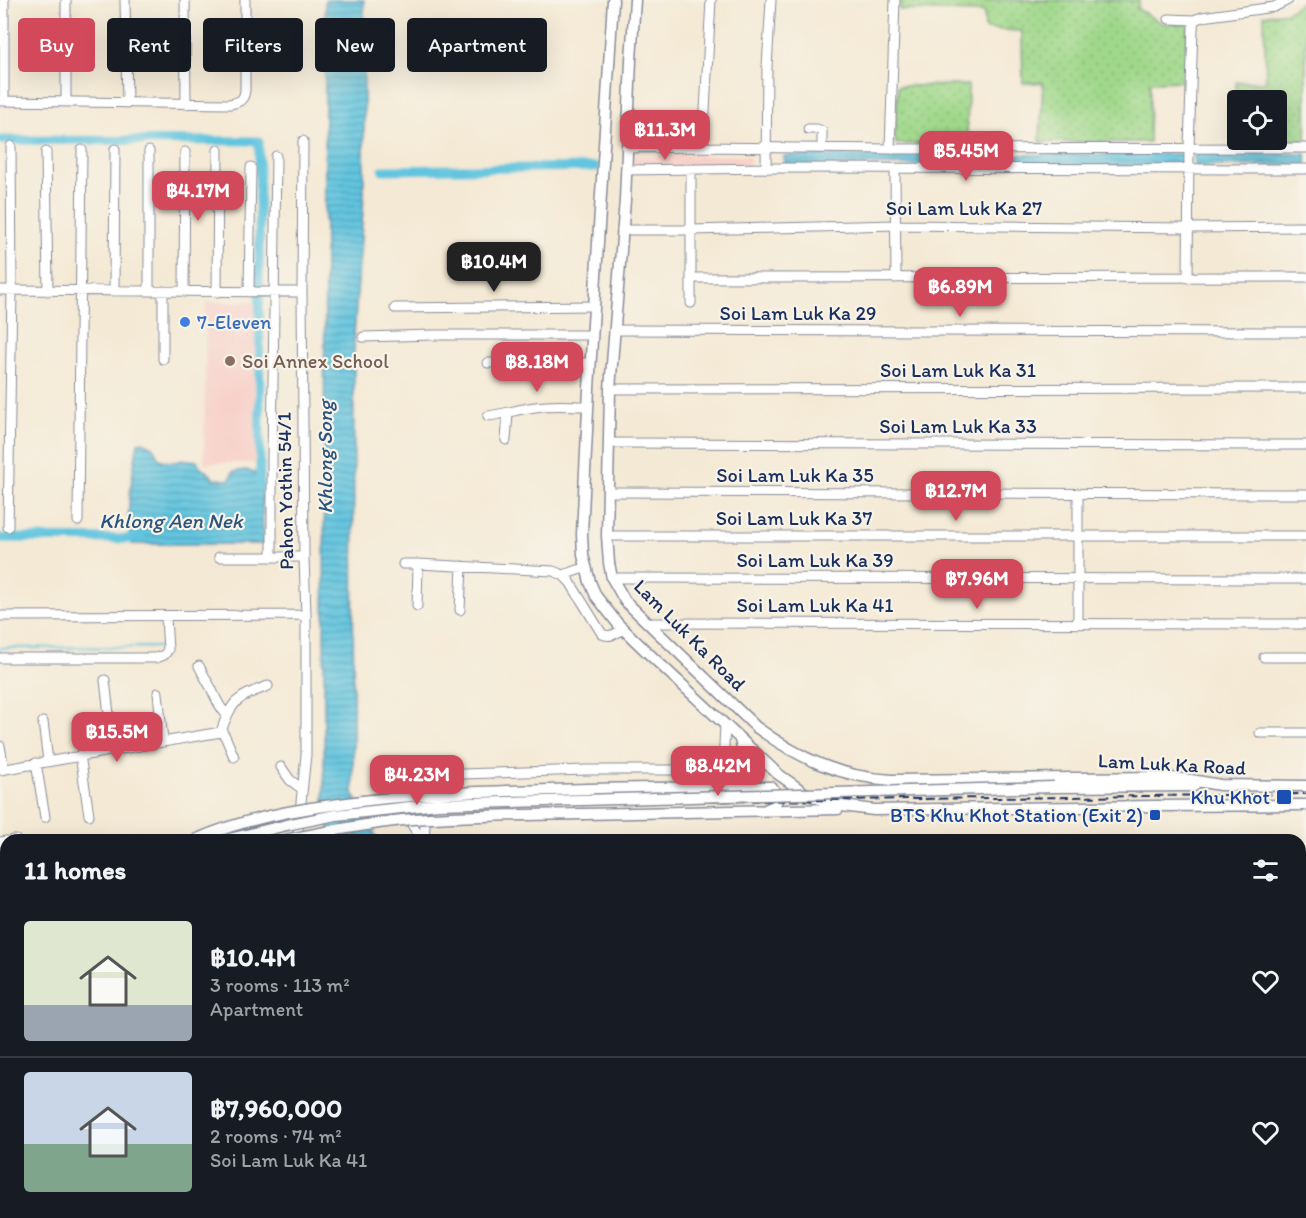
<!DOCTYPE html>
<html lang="en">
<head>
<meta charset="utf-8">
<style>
	:root { --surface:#171b24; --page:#20242c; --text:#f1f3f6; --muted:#9ea1a6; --line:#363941; --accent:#d1495b }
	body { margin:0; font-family:Itim,sans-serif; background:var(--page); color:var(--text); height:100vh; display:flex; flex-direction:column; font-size:22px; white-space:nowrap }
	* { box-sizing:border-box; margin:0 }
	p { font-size:20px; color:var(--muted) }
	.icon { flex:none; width:33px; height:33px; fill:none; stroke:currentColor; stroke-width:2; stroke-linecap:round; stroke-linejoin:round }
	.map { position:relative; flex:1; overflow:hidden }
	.sheet { position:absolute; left:0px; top:834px; width:1306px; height:384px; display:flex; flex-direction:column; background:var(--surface); border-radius:18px 18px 0 0; box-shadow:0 6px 24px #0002 }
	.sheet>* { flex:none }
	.top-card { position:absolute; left:18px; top:18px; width:600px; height:54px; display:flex; gap:12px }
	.controls { position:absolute; left:1227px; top:90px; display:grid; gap:12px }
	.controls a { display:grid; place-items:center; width:60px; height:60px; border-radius:6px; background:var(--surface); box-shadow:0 6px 24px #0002; font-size:30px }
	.price { position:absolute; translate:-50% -51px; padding:0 14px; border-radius:12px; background:var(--accent); color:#fff; font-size:20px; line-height:39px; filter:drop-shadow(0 2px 3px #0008) }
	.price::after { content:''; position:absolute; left:50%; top:36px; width:18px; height:14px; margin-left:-9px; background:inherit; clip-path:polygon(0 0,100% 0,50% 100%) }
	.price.active { background:#222; color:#fff }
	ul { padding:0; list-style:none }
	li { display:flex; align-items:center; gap:18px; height:150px; padding:0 24px }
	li+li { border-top:2px solid var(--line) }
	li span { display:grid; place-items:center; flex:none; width:168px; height:120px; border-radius:6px; color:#555 }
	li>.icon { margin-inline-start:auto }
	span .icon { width:72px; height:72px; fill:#fffc; stroke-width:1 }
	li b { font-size:26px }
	h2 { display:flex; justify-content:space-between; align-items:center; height:72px; padding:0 24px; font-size:26px }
	.pill { padding:0 21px; border-radius:6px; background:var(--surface); box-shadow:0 6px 24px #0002; font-size:21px; line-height:54px }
	.pill.active { background:var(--accent); color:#fff }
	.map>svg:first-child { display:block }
</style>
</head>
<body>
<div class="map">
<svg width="1306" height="1218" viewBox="0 0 1306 1218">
	<defs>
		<pattern id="grass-dots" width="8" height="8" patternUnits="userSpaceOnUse" patternTransform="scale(1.5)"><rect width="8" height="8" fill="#a0d88b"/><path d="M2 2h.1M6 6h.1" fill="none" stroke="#89ba7a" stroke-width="1.8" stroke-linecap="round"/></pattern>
		<pattern id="water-rules" width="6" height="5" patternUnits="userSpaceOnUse" patternTransform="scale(1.5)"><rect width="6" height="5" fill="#62c5df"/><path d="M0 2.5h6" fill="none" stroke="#50a0b8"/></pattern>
	</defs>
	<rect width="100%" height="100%" fill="#f7f3e8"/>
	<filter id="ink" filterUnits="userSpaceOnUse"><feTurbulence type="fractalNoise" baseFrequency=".0167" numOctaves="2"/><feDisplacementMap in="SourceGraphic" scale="12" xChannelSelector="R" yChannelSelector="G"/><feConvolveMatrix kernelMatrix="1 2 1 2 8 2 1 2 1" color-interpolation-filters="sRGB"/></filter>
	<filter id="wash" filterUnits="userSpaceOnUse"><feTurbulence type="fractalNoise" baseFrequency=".008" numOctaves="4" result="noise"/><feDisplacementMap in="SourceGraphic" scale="24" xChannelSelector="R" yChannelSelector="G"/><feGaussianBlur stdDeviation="1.35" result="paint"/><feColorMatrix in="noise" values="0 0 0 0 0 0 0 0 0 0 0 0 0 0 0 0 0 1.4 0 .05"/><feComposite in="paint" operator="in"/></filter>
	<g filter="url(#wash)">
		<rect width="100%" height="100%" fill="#f4e9d4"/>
		<path fill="#f7d0c9" d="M633 155 750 156 749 167 633 166Z
			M206 302H255L256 463H204Z"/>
		<path fill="#d2bec1" d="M327 1212H680L679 1218H322Z"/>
		<path fill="url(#grass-dots)" stroke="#5e8474" stroke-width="1.5" fill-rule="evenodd" d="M900 0H1140L1137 9 1162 23 1188 24 1186 81 1150 82 1149 142H1040L1043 83H1023L1022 31 985 29 984 12 900 10Z
			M1305 0H1306V141L1236 142V82H1266L1264 15 1287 12ZM1238 100H1276V140H1238Z
			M968 85 967 144H896L895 139 898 86Z
			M885 1212H963V1218H885Z"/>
		<path fill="url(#water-rules)" stroke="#3e7a9e" stroke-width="1.5" d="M325 0H364V196L354 336 353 793 378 840H331L324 801Z
			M1185 154V166L785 165 784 156Z
			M1194 154H1306V165L1194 166Z
			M143 442 153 447 159 459 169 462H177L181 459 197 461C202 473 208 469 214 479L229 480 233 472 246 470 262 476 263 544H131C124 517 133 471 138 443Z
			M1301 951H1306V1000H1301Z
			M188 1212H236L233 1218H186Z"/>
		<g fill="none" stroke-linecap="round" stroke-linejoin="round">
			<path stroke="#62c5df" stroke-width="2" d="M0 648 162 647"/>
			<path stroke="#62c5df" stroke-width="9" d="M0 140 259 141 260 486
				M383 170 596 167
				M0 538 141 539"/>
		</g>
	</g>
	<g filter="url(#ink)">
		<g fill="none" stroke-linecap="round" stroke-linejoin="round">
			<g stroke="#888c99" stroke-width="11">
				<path id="minor" d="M125 0 127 103
					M185 0 186 104
					M1169 19 1194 20 1202 17 1274 7 1288 0
					M0 101 230 104C240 102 244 100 245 90V0
					M4 101V0
					M66 102V0
					M808 129H817L822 131V148
					M703 147 711 0
					M626 148 703 147 890 149 1306 148
					M890 149 895 0
					M46 152 48 291
					M276 156 272 459V557H304
					M766 168 767 67 771 0
					M895 169 896 278
					M626 170 780 168 1306 169
					M622 230H691L896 225 1188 228 1306 227
					M691 278 1306 277
					M1188 278 1189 148 1193 28 1194 20
					M0 290 302 292
					M114 291 115 149
					M149 291V151
					M163 291V359
					M184 292 185 152
					M217 292 218 150
					M249 292 251 167
					M691 303V169
					M395 308 594 306
					M614 330 1306 332
					M363 337 433 335H592
					M488 363H590
					M610 389 1306 388
					M488 416C504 414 519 409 535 407 553 404 571 406 588 406
					M506 440 508 413
					M609 443 1306 445
					M608 492 1306 494
					M78 521 82 150
					M8 527 12 290 11 146
					M607 536H1306
					M219 557H272
					M403 564H418
					M563 575 578 570 586 568
					M612 578 1306 579
					M417 606 418 564 553 571 563 575 570 582 602 634C611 638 616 633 624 629
					M460 610 462 566
					M0 616 306 615
					M648 623 1306 624
					M1078 623V493
					M1264 657H1306
					M0 658H156L164 655 168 650 166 617
					M199 666C203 674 207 681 211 688 217 700 217 704 226 714
					M105 680 113 749
					M158 693 163 741
					M79 721 109 719
					M43 722 48 761
					M221 732C231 700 238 697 268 686
					M1260 733H1306
					M0 746 4 769
					M80 755 89 815
					M36 763 45 817
					M281 767 290 780 301 788
					M0 770 221 732 225 736 234 757
					M13 840H16
					M297 840 306 755V615L304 557 302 292 303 141
					M422 840C406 817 399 805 400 776L587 770H711L723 766 725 725
					M424 840 427 797 431 776
					M0 842 6 841
					M0 890 6 889
					M1300 1009 1306 1010
					M0 1029 6 1026
					M1300 1037 1306 1035
					M0 1059 6 1070
					M1300 1110 1306 1111
					M0 1114 6 1110
					M1300 1143H1306
					M1300 1187H1306
					M0 1194 6 1189
					M120 1212 148 1216 153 1218
					M78 1218 86 1212
					M95 1218 105 1212
					M162 1218 164 1212
					M250 1218 253 1212
					M737 1218V1212
					M1033 1218V1212
					M1206 1218V1212
					M1289 1218V1212"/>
			</g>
			<g stroke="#888c99" stroke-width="13">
				<path id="major" d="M613 0 589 389 582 534 583 555 590 582 596 596 618 624 647 652 778 774 805 793 834 805 874 810 1155 806 1306 805
					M635 0 631 60 625 200 610 389 607 536 609 563 612 578 625 601 756 727C799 758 838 777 892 780L1161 777 1191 780 1220 785 1306 786
					M726 787H771L775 791 777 800 774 806 765 810
					M1054 787 1194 786
					M588 789 720 787C745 777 747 765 740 740
					M584 814 838 809
					M0 926 6 923
					M0 952 6 949"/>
			</g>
			<use href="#minor" stroke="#fff" stroke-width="9"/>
			<use href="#major" stroke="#fff" stroke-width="10"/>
			<path stroke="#1b2f5e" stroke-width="2" stroke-dasharray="9 4.5" stroke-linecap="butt" d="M226 840C298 821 371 809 446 805L1306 794
				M0 937 6 934"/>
			<g stroke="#888c99" stroke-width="13" stroke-linecap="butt">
				<path id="major-bridge" d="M195 840C238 821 285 811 332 805 417 792 502 791 588 789
					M225 840 291 824 336 815 438 804 1054 787
					M285 840C324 832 363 824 403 820 463 815 524 815 584 814"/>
			</g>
			<use href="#major-bridge" stroke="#fff" stroke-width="10"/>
		</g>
	</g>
	<circle fill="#3f7fe0" stroke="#f7f3e8" stroke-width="2" cx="185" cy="322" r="6"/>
	<circle fill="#8d6e63" stroke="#f7f3e8" stroke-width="2" cx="230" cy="361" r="6"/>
	<g fill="#1a4fb4" stroke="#f7f3e8" stroke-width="2">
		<rect x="1276" y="789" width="16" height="16" rx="3"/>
		<rect x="1149" y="809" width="12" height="12" rx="3"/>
	</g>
	<g text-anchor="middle" stroke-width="4.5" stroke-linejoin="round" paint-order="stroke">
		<g font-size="20" fill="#1b2f5e" stroke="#f7f3e8">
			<text x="964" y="215">Soi Lam Luk Ka 27</text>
			<text x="798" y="320">Soi Lam Luk Ka 29</text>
			<text x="958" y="377">Soi Lam Luk Ka 31</text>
			<text x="958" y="433">Soi Lam Luk Ka 33</text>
			<text x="795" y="482">Soi Lam Luk Ka 35</text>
			<text transform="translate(285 491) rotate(-91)" y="7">Pahon Yothin 54/1</text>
			<text x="794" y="525">Soi Lam Luk Ka 37</text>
			<text x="815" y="567">Soi Lam Luk Ka 39</text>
			<text x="815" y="612">Soi Lam Luk Ka 41</text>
			<text transform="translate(690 635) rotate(45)" y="7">Lam Luk Ka Road</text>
			<text transform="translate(1172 764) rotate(3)" y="7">Lam Luk Ka Road</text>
		</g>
		<g font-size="20" fill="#366cbe" stroke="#f7f3e8" text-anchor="start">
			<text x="197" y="329">7-Eleven</text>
		</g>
		<g font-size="20" fill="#785e54" stroke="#f7f3e8" text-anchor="start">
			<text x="242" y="368">Soi Annex School</text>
		</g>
		<g font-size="20" fill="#164399" stroke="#f7f3e8" text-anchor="end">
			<text x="1270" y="804">Khu Khot</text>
			<text x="1143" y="822">BTS Khu Khot Station (Exit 2)</text>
		</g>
		<g font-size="21" font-style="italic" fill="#2d547e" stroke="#f7f3e8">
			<text transform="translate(325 457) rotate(-90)" y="7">Khlong Song</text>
			<text x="171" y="528">Khlong Aen Nek</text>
		</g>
	</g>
</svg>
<div class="controls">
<a><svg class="icon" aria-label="locate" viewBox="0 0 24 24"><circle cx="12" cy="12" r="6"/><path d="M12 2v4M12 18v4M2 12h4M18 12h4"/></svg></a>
</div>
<b class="price" style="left:665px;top:161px">฿11.3M</b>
<b class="price" style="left:966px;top:182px">฿5.45M</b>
<b class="price" style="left:198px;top:222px">฿4.17M</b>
<b class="price active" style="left:494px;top:293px">฿10.4M</b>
<b class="price" style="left:960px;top:318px">฿6.89M</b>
<b class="price" style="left:537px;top:393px">฿8.18M</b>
<b class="price" style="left:956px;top:522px">฿12.7M</b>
<b class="price" style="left:977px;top:610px">฿7.96M</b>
<b class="price" style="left:117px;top:763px">฿15.5M</b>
<b class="price" style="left:718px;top:797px">฿8.42M</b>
<b class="price" style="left:417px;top:806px">฿4.23M</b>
<div class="top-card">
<a class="pill active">Buy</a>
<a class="pill">Rent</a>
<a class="pill">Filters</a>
<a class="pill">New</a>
<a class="pill">Apartment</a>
</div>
<section class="sheet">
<h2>11 homes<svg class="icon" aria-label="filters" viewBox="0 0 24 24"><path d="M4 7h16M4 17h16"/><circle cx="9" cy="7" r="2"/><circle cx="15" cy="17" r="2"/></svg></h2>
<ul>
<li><span style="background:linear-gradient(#dfe7d0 70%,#9aa5b1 0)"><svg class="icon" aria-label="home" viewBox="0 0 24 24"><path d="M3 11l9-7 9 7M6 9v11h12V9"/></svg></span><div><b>฿10.4M</b><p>3 rooms · 113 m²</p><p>Apartment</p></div><svg class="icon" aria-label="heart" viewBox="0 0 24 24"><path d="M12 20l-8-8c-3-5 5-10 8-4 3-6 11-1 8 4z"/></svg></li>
<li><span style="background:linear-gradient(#c9d6e8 60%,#7fa58c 0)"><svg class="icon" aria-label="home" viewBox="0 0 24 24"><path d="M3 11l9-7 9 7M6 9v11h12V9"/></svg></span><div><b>฿7,960,000</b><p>2 rooms · 74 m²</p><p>Soi Lam Luk Ka 41</p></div><svg class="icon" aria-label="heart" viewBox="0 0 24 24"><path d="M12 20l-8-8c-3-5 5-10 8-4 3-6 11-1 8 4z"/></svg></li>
</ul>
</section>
</div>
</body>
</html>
